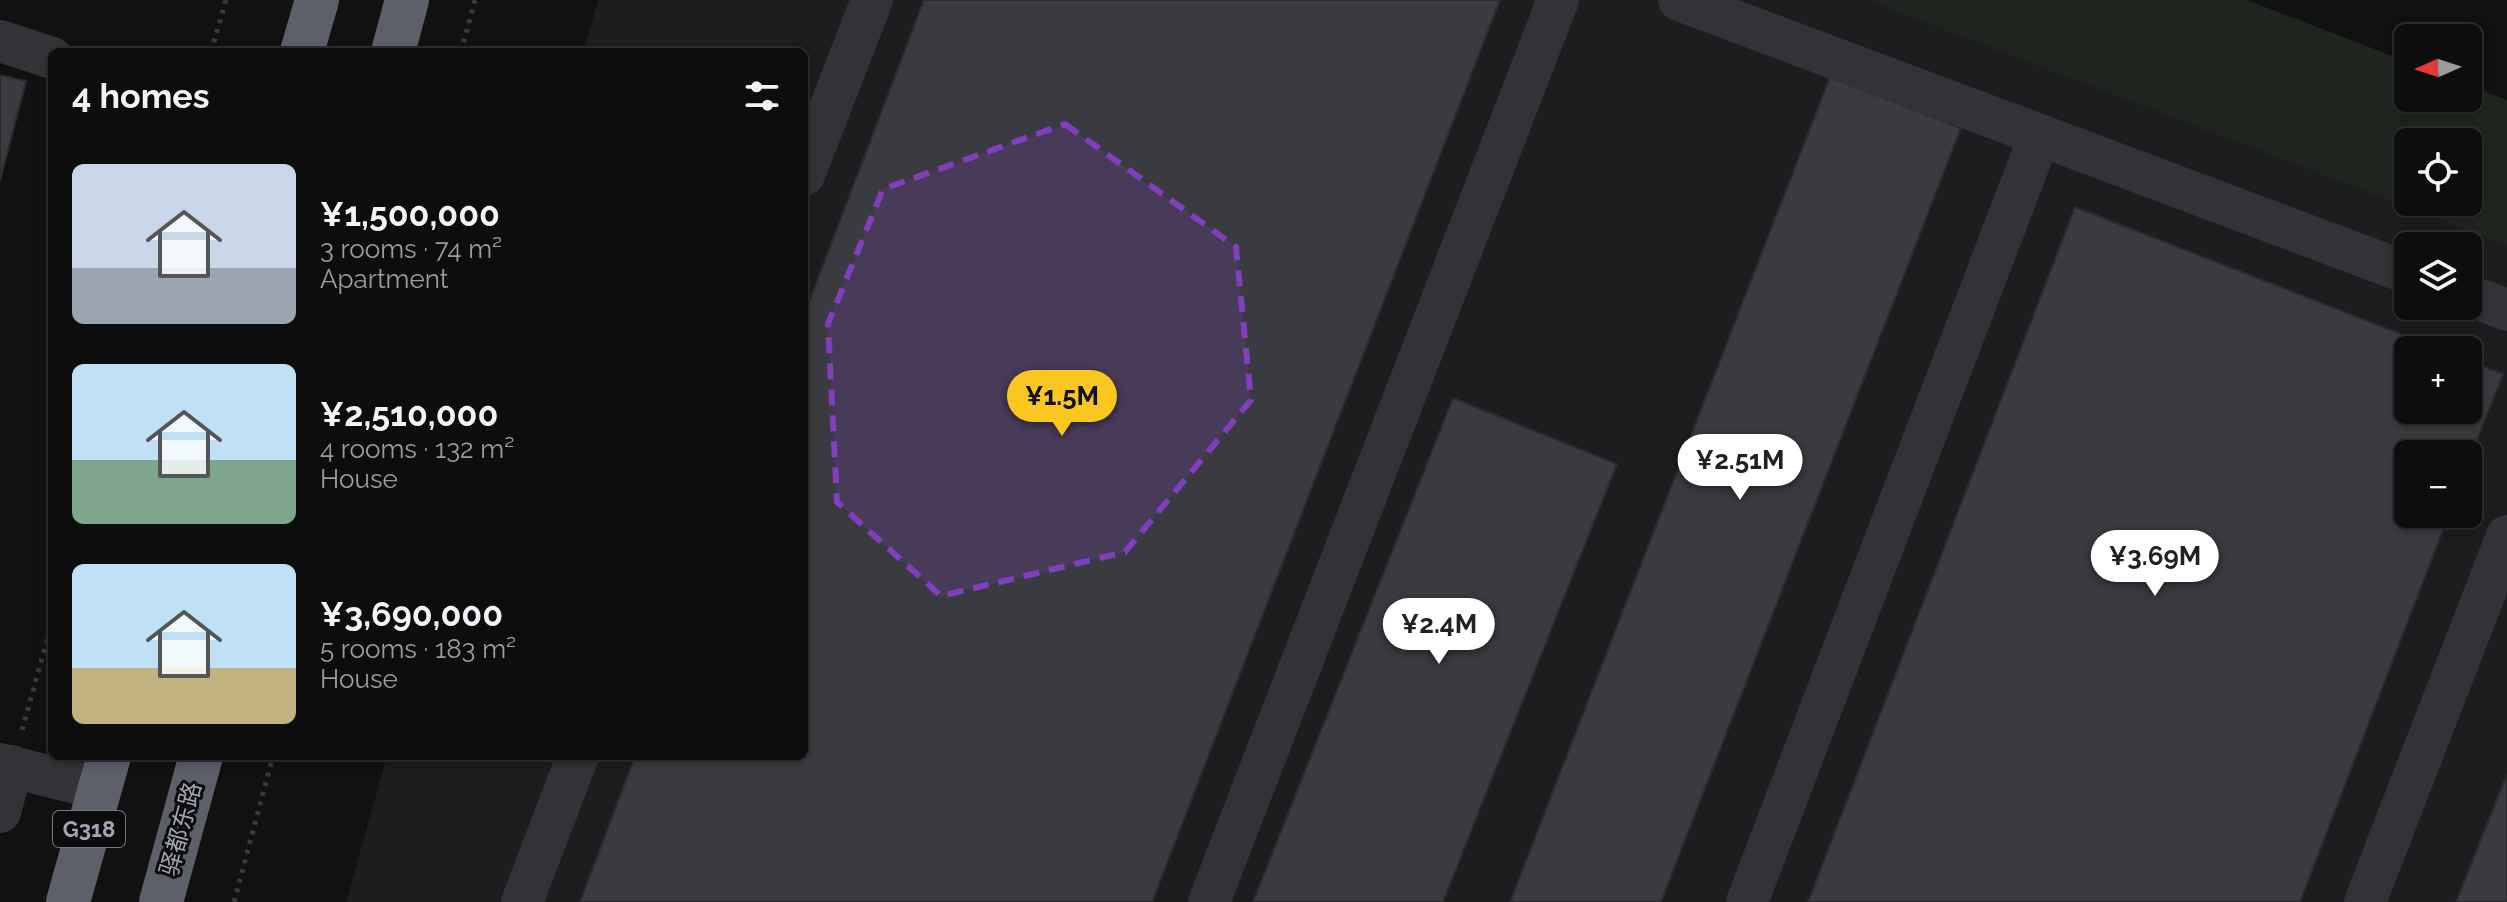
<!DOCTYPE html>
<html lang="en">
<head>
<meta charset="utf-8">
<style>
	:root { --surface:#0d0d0e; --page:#1b1b1c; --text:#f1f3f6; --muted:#9a9c9e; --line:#2d2d2e; --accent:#fac721 }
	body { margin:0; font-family:Raleway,"Noto Sans SC",sans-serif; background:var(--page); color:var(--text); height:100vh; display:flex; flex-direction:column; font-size:30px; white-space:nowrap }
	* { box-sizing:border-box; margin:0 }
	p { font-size:26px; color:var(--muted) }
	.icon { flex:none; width:44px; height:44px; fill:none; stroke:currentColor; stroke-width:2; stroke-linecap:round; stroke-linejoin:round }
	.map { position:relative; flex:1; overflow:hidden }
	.panel { position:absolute; left:48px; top:48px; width:760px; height:712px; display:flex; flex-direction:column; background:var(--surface); border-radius:12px; box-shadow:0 4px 12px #0003,0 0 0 2px var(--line) }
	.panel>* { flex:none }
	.needle { width:52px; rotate:267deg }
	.tools { position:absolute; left:2394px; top:24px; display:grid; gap:16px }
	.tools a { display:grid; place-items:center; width:88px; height:88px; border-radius:12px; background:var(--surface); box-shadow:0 4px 12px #0003,0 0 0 2px var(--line); font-size:40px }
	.price { position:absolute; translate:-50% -68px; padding:0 18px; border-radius:28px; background:#fff; color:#222; font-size:26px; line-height:52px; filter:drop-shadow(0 2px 4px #0008) }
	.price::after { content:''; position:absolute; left:50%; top:48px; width:24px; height:18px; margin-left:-12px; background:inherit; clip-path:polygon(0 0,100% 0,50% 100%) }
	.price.active { background:var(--accent); color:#111 }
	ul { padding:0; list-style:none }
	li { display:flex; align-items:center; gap:24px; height:200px; padding:0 24px }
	li span { display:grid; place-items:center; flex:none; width:224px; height:160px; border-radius:12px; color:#555 }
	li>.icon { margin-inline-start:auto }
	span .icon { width:96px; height:96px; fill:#fffc; stroke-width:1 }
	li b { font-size:34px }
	h2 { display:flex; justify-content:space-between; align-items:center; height:96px; padding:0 24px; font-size:34px }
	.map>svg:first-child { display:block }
</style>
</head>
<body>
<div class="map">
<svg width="2507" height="902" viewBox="0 0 2507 902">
	<rect width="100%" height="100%" fill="#111112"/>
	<path fill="#1d1d1f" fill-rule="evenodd" d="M598 0H1865L2507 246V902H346L387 756H804V52H583ZM2408 246H2468V306H2408ZM2408 350H2468V410H2408ZM2408 454H2468V514H2408Z"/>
	<path fill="#1d251e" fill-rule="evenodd" d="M1865 0H2247L2408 62V98H2468V85L2507 100V246ZM2408 142H2468V202H2408Z"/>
	<path fill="#3a3b40" stroke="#2b2b2e" stroke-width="2" d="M924 0H1500L1152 902H580L635 756H804V315Z
		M0 75 26 81 0 181Z
		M1830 77 1961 128 1661 902H1510Z
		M2075 207 2442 350H2408V410H2468V360L2503 374 2468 463V454H2408V514H2449L2300 902H1808Z
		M1453 398 1617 464 1443 902H1253Z
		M2507 774V902H2456Z"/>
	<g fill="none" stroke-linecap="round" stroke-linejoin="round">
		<path stroke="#38393e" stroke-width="5" stroke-dasharray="4 6" stroke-linecap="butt" d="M211 52 226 0
			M461 52 475 0
			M22 730 52 623
			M234 902 273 756"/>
		<path stroke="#323237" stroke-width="42" d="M1679 0 2408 273
			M0 41 52 58
			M804 175 872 0
			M2468 295 2507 310
			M0 764 100 789
			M0 812 12 766
			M522 902 578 756
			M1209 902 1558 0
			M1747 902 2040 135
			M2365 902 2507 536"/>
		<path stroke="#5d5f69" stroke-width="44" d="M302 52 317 0
			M393 52 407 0
			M68 902 109 756
			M161 902 201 756"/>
	</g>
	<path fill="#813ebd" fill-opacity="0.2" stroke="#813ebd" stroke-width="6" stroke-dasharray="16 10" stroke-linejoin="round" d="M1065 124 1236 247 1251 400 1125 552 941 596 837 502 828 324 883 189Z"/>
	<g text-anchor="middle" stroke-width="6" stroke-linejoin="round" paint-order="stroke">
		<rect fill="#0c0c0d" stroke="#747782" stroke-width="2" x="53" y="811" width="72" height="36" rx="6"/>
		<g font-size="22" font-weight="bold" fill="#a1a5b4">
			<text x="89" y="837">G318</text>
		</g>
		<g font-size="24" fill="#a1a5b4" stroke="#0c0c0d">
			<text transform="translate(181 829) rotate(-75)" y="8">驿都东路</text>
		</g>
	</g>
</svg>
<div class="tools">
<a><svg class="needle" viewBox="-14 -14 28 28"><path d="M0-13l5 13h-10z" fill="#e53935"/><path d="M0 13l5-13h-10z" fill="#9a9c9e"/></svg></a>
<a><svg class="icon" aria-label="locate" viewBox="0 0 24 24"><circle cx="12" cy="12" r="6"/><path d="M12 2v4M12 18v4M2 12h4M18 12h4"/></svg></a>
<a><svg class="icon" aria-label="layers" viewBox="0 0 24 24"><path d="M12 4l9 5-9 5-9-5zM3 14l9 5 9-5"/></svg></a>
<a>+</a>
<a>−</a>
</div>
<b class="price active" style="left:1062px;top:438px">¥1.5M</b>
<b class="price" style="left:1740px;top:502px">¥2.51M</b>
<b class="price" style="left:2155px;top:598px">¥3.69M</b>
<b class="price" style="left:1439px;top:666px">¥2.4M</b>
<section class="panel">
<h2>4 homes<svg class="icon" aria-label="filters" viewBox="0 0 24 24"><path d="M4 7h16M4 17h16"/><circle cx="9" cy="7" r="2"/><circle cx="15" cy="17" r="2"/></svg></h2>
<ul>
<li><span style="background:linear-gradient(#c9d6e8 65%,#9aa5b1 0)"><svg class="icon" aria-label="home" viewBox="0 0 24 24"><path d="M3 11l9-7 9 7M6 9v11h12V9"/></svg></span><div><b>¥1,500,000</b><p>3 rooms · 74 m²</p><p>Apartment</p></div></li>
<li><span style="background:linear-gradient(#bfe0f5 60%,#7fa58c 0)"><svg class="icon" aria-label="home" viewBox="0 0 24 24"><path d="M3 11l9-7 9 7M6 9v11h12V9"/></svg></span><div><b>¥2,510,000</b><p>4 rooms · 132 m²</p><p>House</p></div></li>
<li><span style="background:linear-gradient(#bfe0f5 65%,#c2b280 0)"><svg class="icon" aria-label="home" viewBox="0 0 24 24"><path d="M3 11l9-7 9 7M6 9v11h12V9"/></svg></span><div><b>¥3,690,000</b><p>5 rooms · 183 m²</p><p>House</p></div></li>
</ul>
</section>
</div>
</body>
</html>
